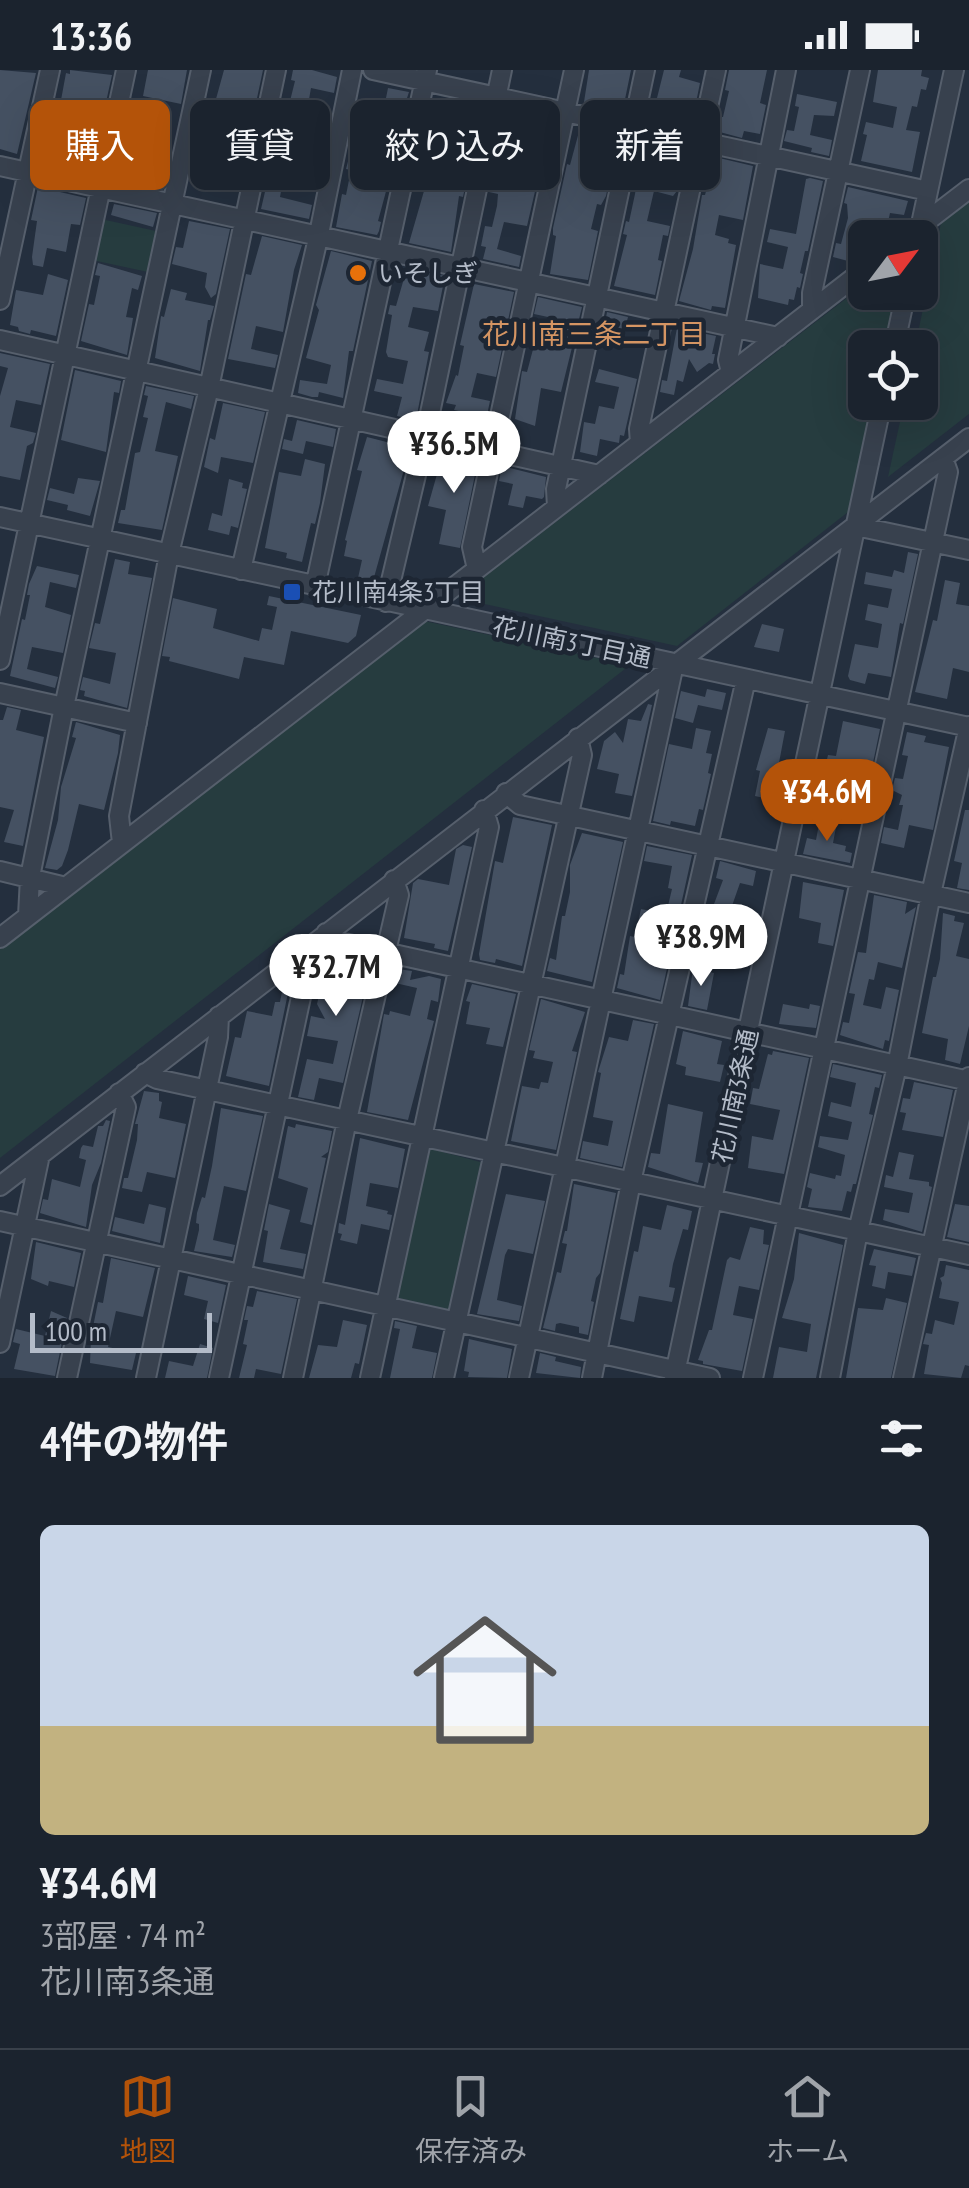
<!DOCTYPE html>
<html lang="ja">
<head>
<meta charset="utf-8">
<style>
	:root { --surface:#1b232e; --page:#282f3a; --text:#f1f3f6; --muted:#a0a4aa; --line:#39404a; --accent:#b45309 }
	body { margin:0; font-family:"PT Sans Narrow","Noto Sans JP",sans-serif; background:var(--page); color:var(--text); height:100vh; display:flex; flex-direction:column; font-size:38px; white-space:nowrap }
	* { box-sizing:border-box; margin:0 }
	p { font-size:32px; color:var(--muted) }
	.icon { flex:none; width:55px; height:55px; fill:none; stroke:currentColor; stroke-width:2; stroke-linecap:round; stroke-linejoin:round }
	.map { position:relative; height:1308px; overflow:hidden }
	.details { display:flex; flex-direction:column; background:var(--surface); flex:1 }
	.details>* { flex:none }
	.guide { position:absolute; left:30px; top:30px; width:910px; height:90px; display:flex; gap:20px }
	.needle { width:65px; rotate:58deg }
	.fabs { position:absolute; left:848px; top:150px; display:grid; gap:20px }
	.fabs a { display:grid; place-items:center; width:90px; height:90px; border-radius:15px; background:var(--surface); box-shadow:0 10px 40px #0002,0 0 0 2px var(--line); font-size:50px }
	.scale { position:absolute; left:30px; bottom:25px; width:182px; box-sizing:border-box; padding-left:10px; border:5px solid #b4bcc9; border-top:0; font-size:28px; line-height:35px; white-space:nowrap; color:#b4bcc9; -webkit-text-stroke:8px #1d2633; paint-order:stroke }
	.price { position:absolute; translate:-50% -85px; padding:0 22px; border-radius:35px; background:#fff; color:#222; font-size:32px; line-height:65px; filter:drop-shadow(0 2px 5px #0008) }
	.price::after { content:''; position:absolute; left:50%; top:60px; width:30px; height:22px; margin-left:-15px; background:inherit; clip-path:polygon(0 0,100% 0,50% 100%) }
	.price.active { background:var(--accent); color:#fff }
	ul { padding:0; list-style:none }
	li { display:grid; align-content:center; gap:20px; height:530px; padding:0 40px }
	li span { display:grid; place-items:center; height:310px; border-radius:15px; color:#555 }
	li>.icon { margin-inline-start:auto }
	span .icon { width:180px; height:180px; fill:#fffc; stroke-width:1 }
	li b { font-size:42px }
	h2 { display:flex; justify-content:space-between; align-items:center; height:120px; padding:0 40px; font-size:42px }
	.tag { padding:0 35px; border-radius:15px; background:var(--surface); box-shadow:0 10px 40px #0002,0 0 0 2px var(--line); font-size:35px; line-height:90px }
	.tag.active { background:var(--accent); color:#fff }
	.status { display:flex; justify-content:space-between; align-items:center; height:70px; padding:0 50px; background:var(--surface); direction:ltr }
	.status svg { height:28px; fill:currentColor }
	.menu { display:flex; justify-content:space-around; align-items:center; height:140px; border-top:2px solid var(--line); background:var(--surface); font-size:28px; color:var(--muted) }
	.menu a { display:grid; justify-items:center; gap:5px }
	.menu .active { color:var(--accent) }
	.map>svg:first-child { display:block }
</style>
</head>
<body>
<div class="status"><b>13:36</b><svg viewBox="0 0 49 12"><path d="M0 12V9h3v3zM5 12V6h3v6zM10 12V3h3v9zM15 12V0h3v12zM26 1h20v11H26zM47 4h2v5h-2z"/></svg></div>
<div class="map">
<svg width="969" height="1308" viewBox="0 0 969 1308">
	<rect width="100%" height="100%" fill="#242f3e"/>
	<path fill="#263c3f" d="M969 128V344L888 407 904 333 920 332V278L915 277 942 148Z
		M101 149 156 161 148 202 92 190Z
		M865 214V222L896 223 884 277 865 278V332L872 333 848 442 677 576 457 528Z
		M424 551 630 595 0 1088V878Z
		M428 1078 484 1093 451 1240 395 1227Z"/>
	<path fill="#455162" d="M0 0 36 3 17 84 0 79Z
		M70 0 112 5 91 100 78 97 80 89 46 81 49 67 54 68 66 3 70 4Z
		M148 0H187L181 34 143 26Z
		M224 0H263L243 94 221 90 216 111 191 106 200 64 207 46 211 47Z
		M293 0H312L337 7 334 23 311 18 308 35 290 31 295 11 291 10Z
		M589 0H631L623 39 584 32Z
		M664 0H681L679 7 700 13 692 52 653 44Z
		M729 0H767L760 33 766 35 760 64 744 61 742 68 716 61 719 47H723L729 21 725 20Z
		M878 0H922L921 6 929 8 926 20 921 19 917 37 912 36 906 60 920 62 912 102 861 91 867 65 863 64 866 52 893 58 897 37 873 32Z
		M388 18 409 22 399 52 393 91 369 87 365 108 388 114 378 151 381 152 379 161 377 165 336 157 342 124 346 125 351 100 346 99 357 57 359 58 360 52 376 55 378 47 382 48Z
		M797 24 837 32 834 46 814 45 810 65 832 70 829 86 811 82 812 78 784 71 787 60 794 61 799 37 795 36Z
		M441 30 481 39 463 127 459 126 451 182 409 173 424 121Z
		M313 42 330 46 324 76 297 72 292 93 313 97 310 110 284 105 280 127 312 135 309 149 261 139 271 96 274 97 287 55 309 60Z
		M510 44 550 53 547 66 526 62 521 87 542 91 527 156 504 152 497 179 521 186 519 197 483 189 486 177 481 176 485 156 492 157 497 136 498 124 489 122 494 98 499 100Z
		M128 52 148 56 144 76 164 80 163 85 168 86 163 118 119 107 130 65 125 64Z
		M580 58 618 67 606 126 601 135 597 134 591 159 598 161 588 210 550 204 556 166 553 165V158L567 94 570 95Z
		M642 72 686 81 677 121 673 126 654 121 647 151 670 156 668 166 663 165 658 190 662 191 655 225 614 216 627 165 623 164 626 151 629 152 635 124Z
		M715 87 753 96 743 150 719 145 715 165 729 169 728 173 736 175 725 238 712 236 711 240 679 231 693 179 702 125H705Z
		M810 108 823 111 808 181H805L800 203 803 204 800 218 797 217 794 230 789 229 788 235 758 228 760 194 783 199 788 177 767 172 770 159 796 164 806 109Z
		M38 117 86 128 80 155 71 154 66 182 47 178 43 197 33 195 32 187 37 151 31 150Z
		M848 117 908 131 904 145 890 143 886 161 865 156 861 174 857 173 854 185 849 184 848 191 833 187 836 173 841 174 848 148 847 134 844 133Z
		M114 134 157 143 153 157 111 145Z
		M189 151 230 159 216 224 211 228 205 217 207 203 172 194 176 177 183 178Z
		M262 166 302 175 294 200 283 262 256 256 251 279 278 285 275 298 228 289 246 204 251 205Z
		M331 181 372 191 353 281H349L343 328 319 322 318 327H312L298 323 300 310 327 314 331 295 306 288 319 240 316 235Z
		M98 193 142 206 138 220 132 218 126 247 133 248 127 285 81 271 89 234 94 235 100 206 95 205Z
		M407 198 445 206 438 241 413 237 408 257 429 262 424 281 429 282 416 350 397 346 402 327 374 321 377 309 403 314 408 291 388 287 386 282 392 245 388 244 390 235 396 236Z
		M48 204 68 210 56 266 31 260 30 264 19 261 18 257 10 255 16 220 43 225Z
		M474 214 514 222 496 307 477 303 471 327 490 331 483 364 465 360 468 343 454 340 456 335 446 333 456 305 458 306 464 276 460 275Z
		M171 219 187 223 185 230 214 236 210 250H208L200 301 155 288 161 246 164 247Z
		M538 227 582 237 561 322 541 318 535 356 515 349 522 301 527 302 536 268 558 269 562 250 534 244Z
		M607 242 628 247 620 278 604 276 609 254 605 253Z
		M677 258 716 266 712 284H715L713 294 709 293 697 302 689 289 683 312 677 310 674 325 660 322 662 310 667 311Z
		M0 283 50 294 41 335 16 330 10 357 36 363 33 373 27 376 20 410 0 406V326L8 298 0 296Z
		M599 299 637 309 624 366 620 365 619 373 600 369 597 386 580 382 584 352 595 354 599 336 614 339 619 317 595 312Z
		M75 300 121 311 119 323 114 322 106 382 61 370Z
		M146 316 194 326 191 339 166 332 161 354 155 381 178 386 162 460 118 453 121 440H125L135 383 140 382 148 348 143 347 148 326 144 325Z
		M223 333 265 342 253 393 221 387 218 403 204 397 210 368 215 370Z
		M297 350 336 359 333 377 306 371 303 384 282 379 284 369 292 371Z
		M367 367 410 378 373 511 358 508 362 490 344 486 347 471 345 470 362 401 357 400Z
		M443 383 478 390 460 478 439 474 446 440 428 436Z
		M305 389 325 394 320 433 315 454 311 453 302 492 286 488 287 483 265 478 279 402 301 406Z
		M502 396 546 407 544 427 542 429 526 426 523 438 508 435 513 414 499 411Z
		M78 408 100 411 90 446 67 440 68 435 47 430 50 418 74 424Z
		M229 409 243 413 242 418 247 419 238 458 231 456 229 465 208 460 212 443 222 446Z
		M908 482 918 484 903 554 900 553 891 607 868 603 865 614 850 610 848 606 855 574 878 578 882 554 865 550 868 534 888 538 892 519 864 514 866 502 892 507 894 500 904 503Z
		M115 489 130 492 128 504 152 508 127 638 84 626 85 621 80 620 83 607 110 614 116 583 89 578 95 553 100 554Z
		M37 496 79 505 76 518 50 512 45 537 71 545 63 583 32 577 27 599 58 607 55 618 10 606 22 549 25 550 30 525H27L29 514Z
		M945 510 960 513 956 534 969 536V602L953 598 947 629 915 622 933 550 937 551Z
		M269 526 361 545 356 566 348 573 291 561 284 595 244 587 239 609 169 591 170 587 162 586 173 528 217 539 213 558 259 571 262 558 272 560 277 537 267 535Z
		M762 554 784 559 779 582 754 577Z
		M707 619 726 623 722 640 698 635 693 653 675 648 681 621 705 627Z
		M648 634 652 635 632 726 615 723 619 704 597 699 604 671 615 662 623 673 628 649 641 651Z
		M7 637 21 640 16 660 44 667 23 776 4 772 14 740 0 737V650H3Z
		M843 651 880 659 869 712 824 702 828 685 836 686Z
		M76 652 120 665 118 683 104 740 79 734 68 780 62 796 57 800 45 798 58 750 61 717 76 668 72 667Z
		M696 658 711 661 706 683 712 684 708 703 711 704 703 740 699 739 695 756 671 751 670 755 653 751 669 674 692 679Z
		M768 658 785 661 772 730 755 726 760 701 756 700Z
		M907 662 926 666 924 672 949 677 933 760 909 755 904 778 881 773 884 757 898 760 903 735H899L902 725 892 720 895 708 903 709 908 686 902 685Z
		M965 740H969V820L957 818 962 793 954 791Z
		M513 747 552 755 522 896 496 889 495 893 480 890 479 884 495 791 503 793Z
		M820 749 837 752 833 773 846 776 845 781 852 783 850 793 803 784 807 768 816 770Z
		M582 763 623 772 592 912 547 901 550 888 556 890 562 846H565L570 822V795Z
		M463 775 472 777 448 881 434 878 435 874 404 868 413 813 418 809 449 815 456 779Z
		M647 776 692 785 660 930 617 918 620 904 624 905 630 866 635 867 641 839 666 844 672 819 668 818 672 796 644 791Z
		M720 791 756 801 753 816 740 813 727 850 711 842 723 810 716 808Z
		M803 812 844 820 833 876 818 873 821 853 799 848Z
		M874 825 907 832 905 844 916 837 902 898 878 892 874 910 869 909 863 935 881 939 886 917 899 920 889 971 885 970 883 979 840 965 843 952 849 953 855 924 849 923 858 882 866 883Z
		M943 843 955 846 954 851 964 853 956 886 969 889V956L960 994 945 990 948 969 922 963 933 907H936L940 889Z
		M329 884 371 892 343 1013 319 1008 314 1030 298 1027 307 989 333 994 338 971 307 966 311 946 325 949 317 934Z
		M693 898 714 903 707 940 688 936Z
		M398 899 412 901 410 910 429 906 441 909 438 932 431 930 427 949 434 951 408 1050 367 1042 384 944 389 945 390 941 410 946 417 918 395 913Z
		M291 908 269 1016 226 1006 235 967 241 968 247 941 272 946 275 932H280L284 912Z
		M472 914 516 924 503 977 486 974 490 958 466 954 470 932 466 931Z
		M541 929 585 942 572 981 577 982 556 1080 511 1071 522 1016 539 1019 541 1012 548 1013 553 992 533 988 535 981 529 980Z
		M783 934 809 939 810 934 820 936 816 958 779 954Z
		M633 950 654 954 622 1097 580 1088 583 1071 608 1076 613 1051 593 1047 601 1003 598 1002 609 967 628 971Z
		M683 961 722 971 717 994 724 995 720 1012 685 1005 686 997 676 994Z
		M773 981 809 988 784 1104 748 1098 752 1066 773 1070 780 1040 750 1034 753 1018 759 1019 768 984 772 985Z
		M833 994 882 1005 879 1018 875 1017 869 1044 873 1045 856 1114H853L851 1122 847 1121 842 1141 808 1137 812 1119 807 1117 810 1103 835 1109 836 1105 841 1106 845 1085 818 1077 820 1066 848 1070 852 1052 828 1046 831 1032 851 1037 856 1013 830 1007Z
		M914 1012 953 1020 943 1067 902 1060 906 1043 900 1042 903 1028 910 1029Z
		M144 1021 159 1023V1031L162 1032 159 1048 186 1054 175 1108 147 1102 142 1122 122 1118 124 1108H128L137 1070 138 1054H135Z
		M668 1034 703 1042 695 1092 703 1093 698 1113 648 1097 651 1083 660 1084Z
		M221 1038 263 1046 246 1121 224 1116 218 1146 213 1170 235 1175 232 1187 194 1181 199 1160V1154L196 1153 197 1143 202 1127 205 1128 212 1096Z
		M106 1050 110 1051 101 1093 92 1115 86 1157 40 1143 43 1129 48 1130 52 1109 80 1117 86 1090 79 1088 81 1078 83 1075 93 1077 98 1056H103Z
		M296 1054 332 1061 328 1082 321 1087 326 1088 312 1155 300 1152 308 1118 278 1108 288 1056 295 1058Z
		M360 1068 405 1079 398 1118 370 1113 366 1136 388 1141 387 1144 392 1145 389 1160 361 1154 357 1174 340 1170 342 1164 338 1163 339 1153 345 1155Z
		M899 1082 914 1085 909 1109 929 1112V1116L932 1117 922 1162 883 1150 885 1139 909 1143 913 1123 884 1117 886 1105 893 1107Z
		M574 1114 616 1123 600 1203 596 1208 591 1231 594 1232 588 1265 579 1263V1257L560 1253 556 1254 555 1261 543 1258 557 1202 561 1203 567 1174 562 1173 565 1161H567Z
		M506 1124 545 1131 533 1184 508 1179 505 1185 497 1230 522 1236 519 1251 477 1244Z
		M149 1134 166 1138 160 1173 112 1161 115 1147 144 1154Z
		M269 1134 290 1140 280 1179 306 1184 303 1199 263 1192 268 1161 264 1160Z
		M955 1134 969 1136V1172L947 1167Z
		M667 1135 692 1141 688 1160 683 1159 673 1194 669 1217 675 1218 672 1232 639 1226 634 1252 620 1249 634 1181 638 1182 643 1156 661 1160Z
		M750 1157 764 1160 763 1174 769 1175 759 1220 739 1216 733 1245 753 1249 742 1301 703 1294V1291L698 1290 709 1260H712L727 1190 730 1187 740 1190Z
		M799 1163 843 1175 816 1308H773L779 1277 807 1282 811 1254 782 1248 794 1209Z
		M36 1172 81 1183 74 1217 49 1211 48 1216 31 1209Z
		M874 1179 916 1188 912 1206 888 1202 885 1219 872 1216 876 1196 869 1195Z
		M111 1188 155 1198 143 1247 116 1241 108 1277 136 1283 132 1300 90 1293 91 1267 98 1232 103 1233Z
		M946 1195 969 1200V1296L965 1295 961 1308 924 1304 929 1275 923 1274 926 1263 932 1264 935 1250 954 1255 959 1232 939 1228 942 1213 940 1208 944 1206Z
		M188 1206 226 1215 218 1253 204 1249 208 1231 184 1225Z
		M257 1221 297 1229 281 1304 256 1299 254 1308H239L247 1275 243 1274 248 1250H244L247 1236 253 1237Z
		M886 1228 907 1233 891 1308H846L858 1238 883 1240Z
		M51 1241 67 1248 55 1306 14 1299 20 1274 13 1272 16 1259 45 1266Z
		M343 1250 367 1255 359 1294 355 1293 351 1308H309L318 1275 337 1277Z
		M395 1251 417 1256 412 1278 437 1283 432 1308H390L400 1259 394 1258Z
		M469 1269 512 1279 507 1308 468 1307 469 1302 464 1301Z
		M200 1274 213 1278 207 1308H165L169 1291 193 1296Z
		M540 1283 556 1287 555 1291 581 1297 580 1308 536 1303Z"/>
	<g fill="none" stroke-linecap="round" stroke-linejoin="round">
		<g stroke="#565f6c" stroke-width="22">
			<path id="minor" d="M373 0 928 121
				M0 96 778 267
				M918 158 969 119
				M918 168 954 0
				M0 230 50 0
				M812 240V223L860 0
				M0 270 599 405
				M894 278 906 222
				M731 302 728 290 786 0
				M640 373 639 359 716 0
				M557 437 556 419 645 0
				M0 447 969 657
				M856 456 969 480
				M477 499 472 477 574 0
				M241 500 319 164 352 0
				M315 517 427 0
				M386 532 425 367 502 0
				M0 590 126 0
				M0 623 137 653
				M506 723 520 735 969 833
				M122 773 119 746 169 484 209 318 276 0
				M0 801 66 817
				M28 846 30 807 64 637 201 0
				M326 863 335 871 969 1011
				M0 868 865 199
				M145 1003 157 1009 969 1185
				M0 1116 969 368
				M0 1151 710 1308
				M0 1273 40 1085
				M67 1308 126 1037 119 1023
				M146 1308 218 967 219 946
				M219 1308 309 890 304 880
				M293 1308 347 1050 399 825 394 810
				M370 1308 489 757 484 740
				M444 1308 582 685 578 668
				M519 1308 674 594
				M592 1308 631 1112 746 609
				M674 1308 882 332
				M753 1308 948 402 943 388
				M830 1308 858 1161 897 996 931 824 969 656
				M903 1308 969 1007"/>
		</g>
		<use href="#minor" stroke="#38414e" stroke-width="18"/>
	</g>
	<circle fill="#e8710a" stroke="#1d2633" stroke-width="4" cx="358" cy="203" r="10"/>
	<rect fill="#1a4fb4" stroke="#1d2633" stroke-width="4" x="282" y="512" width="20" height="20" rx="5"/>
	<g text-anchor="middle" stroke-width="9" stroke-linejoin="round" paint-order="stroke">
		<g font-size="25" fill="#b4bcc9" stroke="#1d2633" text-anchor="start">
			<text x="378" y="212">いそしぎ</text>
			<text x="312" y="531">花川南4条3丁目</text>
		</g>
		<g font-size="25" fill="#b4bcc9" stroke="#1d2633">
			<text transform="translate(572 572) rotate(12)" y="9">花川南3丁目通</text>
			<text transform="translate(735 1026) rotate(-78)" y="9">花川南3条通</text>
		</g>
		<g font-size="28" fill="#d59563" stroke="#1d2633">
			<text x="594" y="274">花川南三条二丁目</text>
		</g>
	</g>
</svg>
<div class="fabs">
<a><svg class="needle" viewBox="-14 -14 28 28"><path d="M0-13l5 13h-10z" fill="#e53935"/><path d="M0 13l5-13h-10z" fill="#a0a4aa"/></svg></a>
<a><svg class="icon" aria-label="locate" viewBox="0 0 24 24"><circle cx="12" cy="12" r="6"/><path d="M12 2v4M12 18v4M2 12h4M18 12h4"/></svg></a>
</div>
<div class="scale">100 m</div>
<b class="price" style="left:454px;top:426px">¥36.5M</b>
<b class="price active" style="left:827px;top:774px">¥34.6M</b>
<b class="price" style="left:701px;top:919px">¥38.9M</b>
<b class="price" style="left:336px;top:949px">¥32.7M</b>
<div class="guide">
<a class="tag active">購入</a>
<a class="tag">賃貸</a>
<a class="tag">絞り込み</a>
<a class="tag">新着</a>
</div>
</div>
<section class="details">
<h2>4件の物件<svg class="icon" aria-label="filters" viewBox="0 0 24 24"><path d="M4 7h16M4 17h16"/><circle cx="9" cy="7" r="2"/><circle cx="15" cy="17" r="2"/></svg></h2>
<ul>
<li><span style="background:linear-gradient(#c9d6e8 65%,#c2b280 0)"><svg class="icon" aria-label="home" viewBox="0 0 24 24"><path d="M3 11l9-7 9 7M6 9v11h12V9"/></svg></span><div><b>¥34.6M</b><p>3部屋 · 74 m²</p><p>花川南3条通</p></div></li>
</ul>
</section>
<nav class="menu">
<a class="active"><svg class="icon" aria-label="map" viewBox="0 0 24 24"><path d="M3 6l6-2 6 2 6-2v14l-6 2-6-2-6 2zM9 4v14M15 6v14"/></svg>地図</a>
<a><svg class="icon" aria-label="saved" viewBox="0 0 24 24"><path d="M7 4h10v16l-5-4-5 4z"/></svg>保存済み</a>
<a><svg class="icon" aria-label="home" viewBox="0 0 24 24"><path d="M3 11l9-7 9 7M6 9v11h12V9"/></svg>ホーム</a>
</nav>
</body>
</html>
